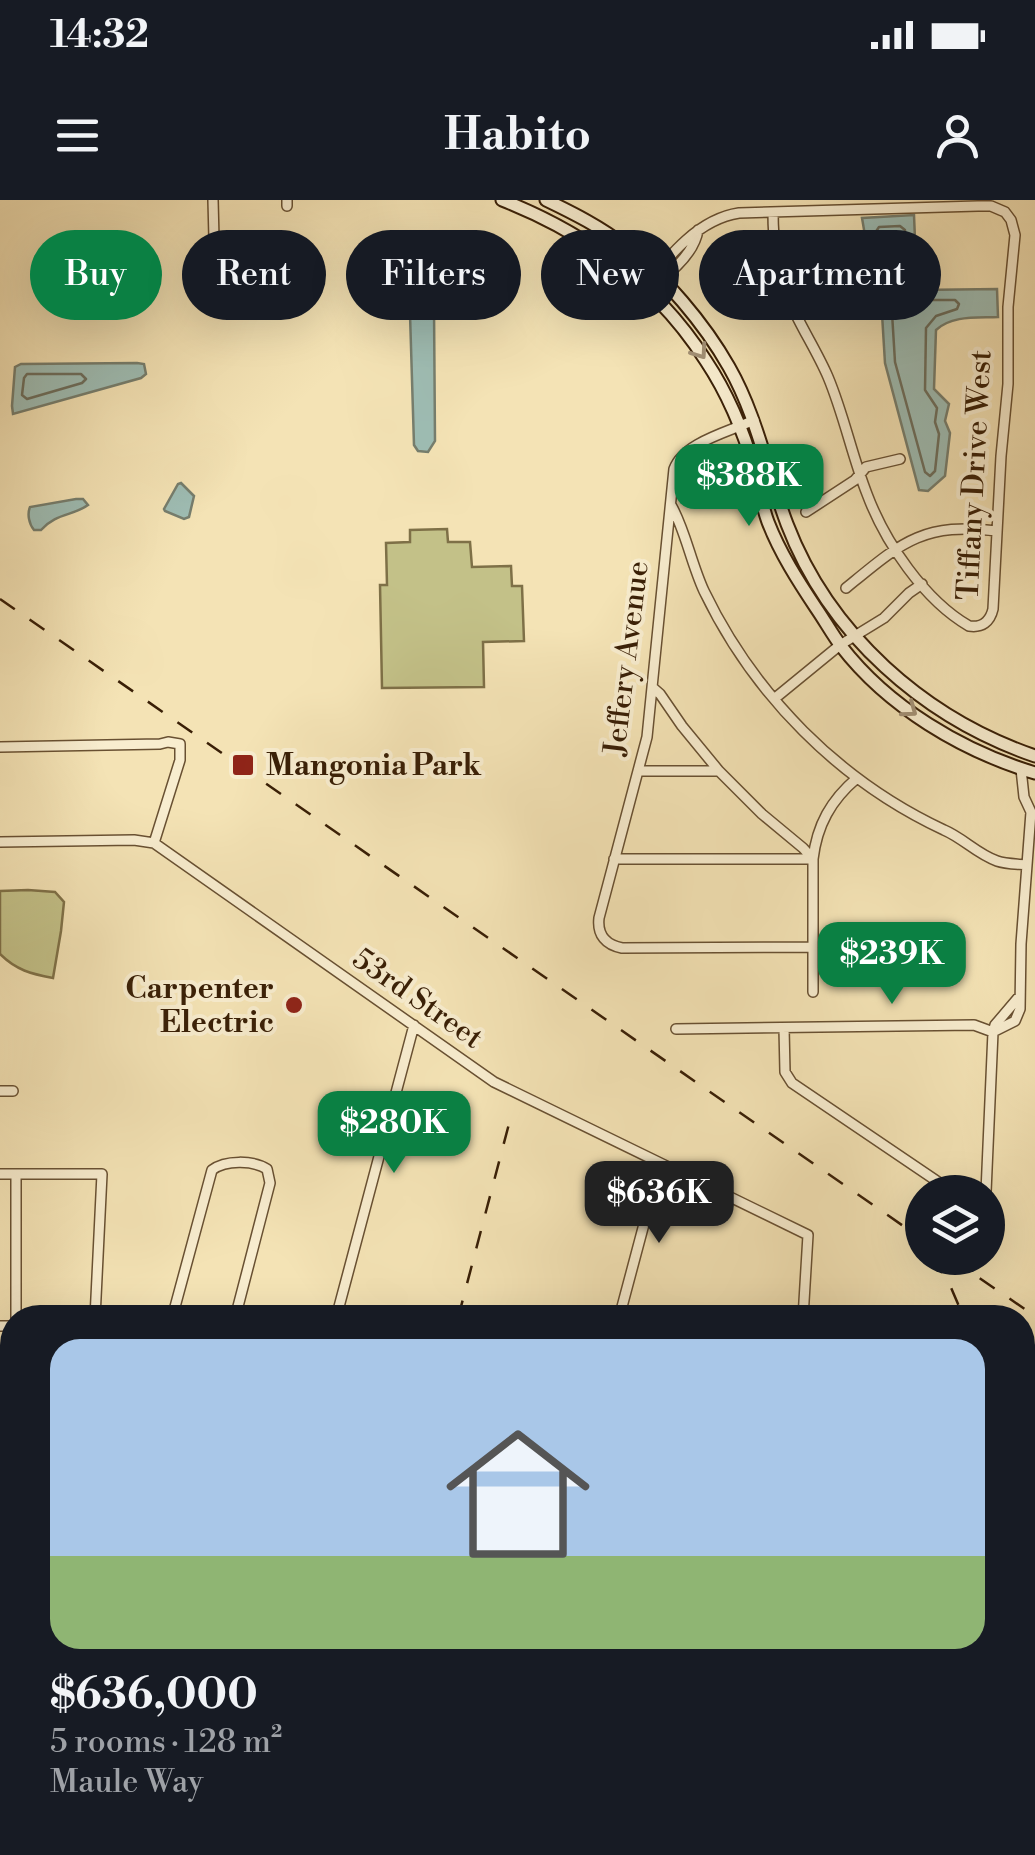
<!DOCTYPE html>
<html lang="en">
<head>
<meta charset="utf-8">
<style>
	:root { --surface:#171b24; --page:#20242c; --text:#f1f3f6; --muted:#9ea1a6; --accent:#0b8043 }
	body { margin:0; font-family:"Libre Bodoni",serif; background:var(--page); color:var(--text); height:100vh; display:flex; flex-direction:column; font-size:38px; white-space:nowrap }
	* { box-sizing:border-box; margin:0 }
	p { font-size:32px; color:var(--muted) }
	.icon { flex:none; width:55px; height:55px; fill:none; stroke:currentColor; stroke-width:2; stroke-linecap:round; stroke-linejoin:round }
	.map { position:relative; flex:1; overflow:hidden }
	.details { position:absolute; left:0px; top:1105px; width:1035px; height:550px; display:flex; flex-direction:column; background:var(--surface); border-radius:40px 40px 0 0; box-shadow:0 10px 40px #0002 }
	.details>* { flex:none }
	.hud { position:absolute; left:30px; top:30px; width:975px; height:90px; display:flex; gap:20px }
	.controls { position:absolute; left:905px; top:975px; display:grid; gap:20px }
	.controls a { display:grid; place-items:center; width:100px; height:100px; border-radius:50%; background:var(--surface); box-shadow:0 10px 40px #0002; font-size:50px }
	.price { position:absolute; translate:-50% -85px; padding:0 22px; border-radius:20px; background:var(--accent); color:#fff; font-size:32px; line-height:65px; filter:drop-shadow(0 2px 5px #0008) }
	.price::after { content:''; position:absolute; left:50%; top:60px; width:30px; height:22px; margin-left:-15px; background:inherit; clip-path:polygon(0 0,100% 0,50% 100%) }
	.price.on { background:#222; color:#fff }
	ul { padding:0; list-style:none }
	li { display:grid; align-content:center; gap:20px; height:530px; padding:0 50px }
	li span { display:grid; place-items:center; height:310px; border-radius:30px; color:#555 }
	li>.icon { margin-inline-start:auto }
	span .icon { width:180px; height:180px; fill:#fffc; stroke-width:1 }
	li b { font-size:42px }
	.tag { padding:0 35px; border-radius:45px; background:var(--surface); box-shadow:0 10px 40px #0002; font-size:35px; line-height:90px }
	.tag.on { background:var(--accent); color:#fff }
	.status { display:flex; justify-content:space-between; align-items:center; height:70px; padding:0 50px; background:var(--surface); direction:ltr }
	.status svg { height:28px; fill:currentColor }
	header { display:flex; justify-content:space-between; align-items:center; height:130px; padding:0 50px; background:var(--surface); font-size:45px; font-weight:800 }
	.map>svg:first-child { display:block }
</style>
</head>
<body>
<div class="status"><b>14:32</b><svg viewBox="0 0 49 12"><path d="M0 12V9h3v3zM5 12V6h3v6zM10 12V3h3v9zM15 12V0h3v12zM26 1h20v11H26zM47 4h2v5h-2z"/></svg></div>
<header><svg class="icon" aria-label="menu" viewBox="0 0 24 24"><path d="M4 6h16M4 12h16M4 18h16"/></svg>Habito<svg class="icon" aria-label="person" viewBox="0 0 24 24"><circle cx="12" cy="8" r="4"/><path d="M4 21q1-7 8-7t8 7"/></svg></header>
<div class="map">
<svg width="1035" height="1655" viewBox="0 0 1035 1655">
	<defs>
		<pattern id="cemetery-stones" width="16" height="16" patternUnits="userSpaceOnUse" patternTransform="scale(2.5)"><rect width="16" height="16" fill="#c3c188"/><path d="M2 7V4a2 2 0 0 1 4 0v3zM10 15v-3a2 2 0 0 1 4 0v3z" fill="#a8a574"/></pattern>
	</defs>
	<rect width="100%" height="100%" fill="#f4e3b5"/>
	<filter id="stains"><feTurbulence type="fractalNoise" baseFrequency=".002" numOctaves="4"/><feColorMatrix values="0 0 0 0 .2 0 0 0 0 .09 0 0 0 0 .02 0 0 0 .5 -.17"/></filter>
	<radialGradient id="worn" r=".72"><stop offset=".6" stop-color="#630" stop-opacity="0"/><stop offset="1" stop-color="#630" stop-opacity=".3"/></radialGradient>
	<path fill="#c3c188" stroke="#7e7047" stroke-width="2.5" d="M447 329 448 342H470L472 367 511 366 512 386H522L524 441 483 442 484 487 382 488 380 385H387L386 343 410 342V330Z
		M28 690 55 692 64 702 61 731 53 778C31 774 16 770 0 754V691Z"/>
	<path fill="url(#cemetery-stones)" stroke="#7e7047" stroke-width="2.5" d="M0 1521H12V1642L165 1643V1651H0Z"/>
	<path fill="#9ebdb4" stroke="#767e6e" stroke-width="2.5" d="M914 15 916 64 919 90 997 89 998 117C977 118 952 115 936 130L934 189 949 204 945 221 950 233 945 276 928 291 919 290 885 163 880 81 868 53 862 18Z
		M428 104 434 108 435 241 428 252 418 251 414 245 410 114V107Z
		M137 163 144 164 146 174 141 178 13 214 12 206 15 167 21 164Z
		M181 283 194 296 189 317 184 319 165 311 164 309 178 284Z
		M76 299H83L88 305C73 316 56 313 41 330H34C29 324 27 314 30 307Z"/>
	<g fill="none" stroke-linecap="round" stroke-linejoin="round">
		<path stroke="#6c6e5d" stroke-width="2.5" d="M900 26 905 30 906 65 912 95 920 100H955L959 104 957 109 936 116 926 128 925 190 937 208 935 222 939 234 935 271 930 276 925 272 895 162 890 80 878 50 875 33 879 27Z
			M27 174H81L86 179 82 183 27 199 22 195 24 178Z"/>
		<g stroke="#685032" stroke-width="12">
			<path id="minor" d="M213 0 215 77
				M287 0V6
				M658 82C674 70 695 51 698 30
				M646 86C669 55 699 19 739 13L978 6H991L1005 12 1011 20 1015 35 1008 107V184L1001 256 993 409C990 422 982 428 969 426 924 400 885 342 867 294 852 256 844 215 828 177 816 149 798 123 787 95 776 68 773 40 773 12
				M754 220C729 232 684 242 674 269L647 537 599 718C597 735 606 745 622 748L813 747
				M671 305C685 329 691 363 704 391 754 495 839 581 944 630 963 638 977 654 997 661 1006 664 1017 664 1027 665
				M806 312 855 280 866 267 900 259
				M846 388C901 343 922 322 997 331
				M652 487 660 494 682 526 719 571 762 614 803 648 813 659
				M774 499 840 445 884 418 909 393 922 384
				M0 547 160 544 168 542 180 544V560L154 643
				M638 571H719
				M0 642 134 640 154 643 494 882 808 1035 803 1118
				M614 659H813
				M813 792V659C817 625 831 600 857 578
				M784 828 785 872 792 883 953 992
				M676 829 974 825 993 832
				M993 832 1015 821 1020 809 1021 744 1031 612 1024 597 1021 569
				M0 891H13
				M0 974H102L95 1118
				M16 974V1118
				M986 992 993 832 995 825 1018 798
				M172 1118 212 970C225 960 253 960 267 969L270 983 235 1118
				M336 1118 414 825
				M619 1118 660 964
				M0 1126H12
				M0 1322H12
				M0 1402H12
				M0 1480H12
				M198 1655V1642
				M794 1655V1642"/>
		</g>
		<g stroke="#391f06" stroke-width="15">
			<path id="secondary" d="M502 0C586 33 657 84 706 161 728 194 744 233 755 271 759 288 762 306 768 322 780 353 798 381 816 408 825 421 832 434 841 446 888 507 962 551 1035 573
				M546 0C573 13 601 27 625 46 664 76 704 123 729 167 757 216 767 271 787 324 829 434 924 518 1035 556"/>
		</g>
		<use href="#minor" stroke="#f8edcf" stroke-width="9"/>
		<use href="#secondary" stroke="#f8edcf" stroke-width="11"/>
		<path stroke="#391f06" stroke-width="2.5" stroke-dasharray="18 18" stroke-linecap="butt" d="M0 399 922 1039
			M932 1058 949 1083 964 1118
			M950 1058 1035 1116
			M458 1118 510 920
			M1022 1329H1035
			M473 1655 474 1642"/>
	</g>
	<defs><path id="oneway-chevron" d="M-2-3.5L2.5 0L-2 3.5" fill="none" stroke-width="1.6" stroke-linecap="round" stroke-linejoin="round" transform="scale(2.5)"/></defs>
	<g stroke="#a29075">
		<use href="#oneway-chevron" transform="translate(700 152) rotate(55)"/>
		<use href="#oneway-chevron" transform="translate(910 510) rotate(36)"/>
	</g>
	<g fill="#8f2418" stroke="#f8edcf" stroke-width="4">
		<rect x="231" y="553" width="24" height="24" rx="5"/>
		<circle cx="294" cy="805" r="10"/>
	</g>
	<g text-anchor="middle" stroke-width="8" stroke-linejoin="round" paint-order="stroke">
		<g font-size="30" fill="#391f06" stroke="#f8edcf">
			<text transform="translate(974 275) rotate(-87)" y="10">Tiffany Drive West</text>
			<text transform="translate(626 458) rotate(-83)" y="10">Jeffery Avenue</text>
			<text transform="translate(418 798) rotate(35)" y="10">53rd Street</text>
		</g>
		<g font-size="30" font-weight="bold" fill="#391f06" stroke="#f8edcf" text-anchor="start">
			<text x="266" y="575">Mangonia Park</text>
			<text x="274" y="798" text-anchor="end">Carpenter<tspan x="274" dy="34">Electric</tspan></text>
		</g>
	</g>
	<rect width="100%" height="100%" filter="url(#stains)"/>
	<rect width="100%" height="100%" fill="url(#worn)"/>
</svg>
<div class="controls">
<a><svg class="icon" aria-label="layers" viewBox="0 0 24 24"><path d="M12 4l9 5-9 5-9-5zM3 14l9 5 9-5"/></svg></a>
</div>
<b class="price" style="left:749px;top:329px">$388K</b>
<b class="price" style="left:892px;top:807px">$239K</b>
<b class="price" style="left:394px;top:976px">$280K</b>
<b class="price on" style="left:659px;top:1046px">$636K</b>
<div class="hud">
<a class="tag on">Buy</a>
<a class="tag">Rent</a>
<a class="tag">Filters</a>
<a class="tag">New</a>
<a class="tag">Apartment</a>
</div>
<section class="details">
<ul>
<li><span style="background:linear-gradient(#a9c7e8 70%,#8fb573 0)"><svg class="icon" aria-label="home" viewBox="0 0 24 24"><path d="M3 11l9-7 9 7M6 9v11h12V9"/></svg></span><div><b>$636,000</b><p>5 rooms · 128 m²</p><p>Maule Way</p></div></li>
</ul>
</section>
</div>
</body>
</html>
